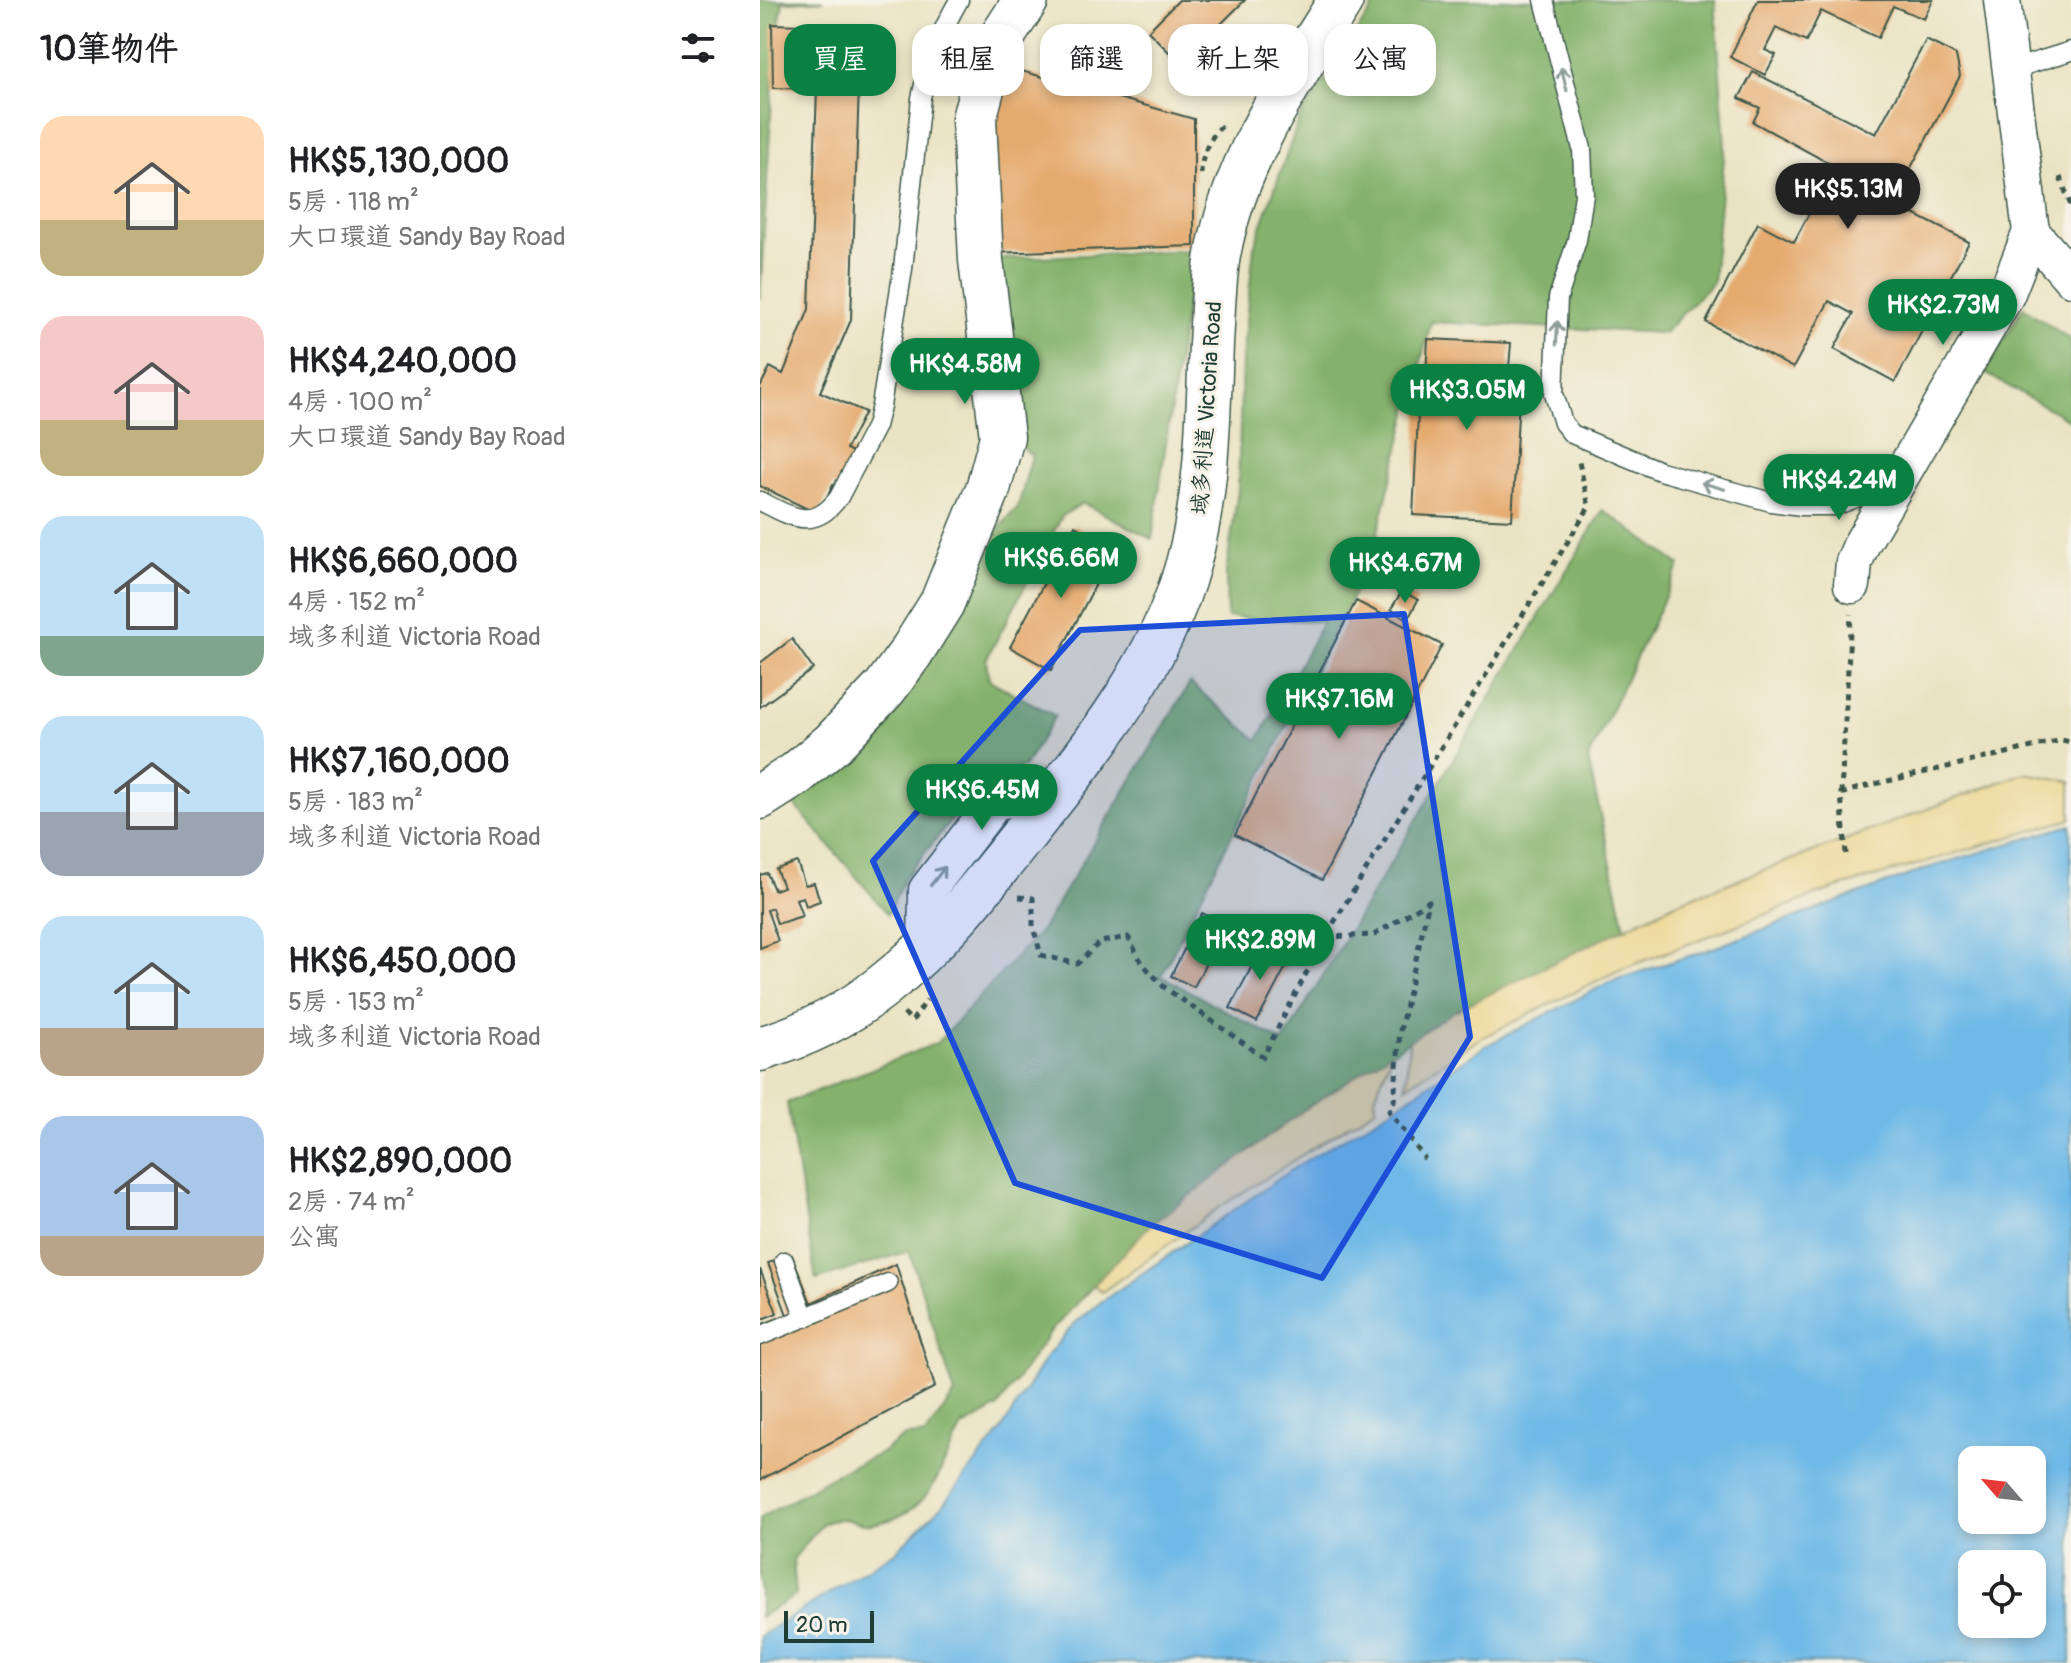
<!DOCTYPE html>
<html lang="zh-TW">
<head>
<meta charset="utf-8">
<style>
	:root { --surface:#fff; --page:#f6f6f6; --text:#202124; --muted:#757577; --accent:#0b8043 }
	body { margin:0; font-family:Pangolin,"LXGW WenKai TC",sans-serif; background:var(--page); color:var(--text); height:100vh; display:flex; flex-direction:column; font-size:30px; white-space:nowrap }
	* { box-sizing:border-box; margin:0 }
	p { font-size:26px; color:var(--muted) }
	.icon { flex:none; width:44px; height:44px; fill:none; stroke:currentColor; stroke-width:2; stroke-linecap:round; stroke-linejoin:round }
	.map { position:relative; flex:1; overflow:hidden }
	.details { display:flex; flex-direction:column; background:var(--surface); width:760px }
	.details>* { flex:none }
	.guide { position:absolute; left:24px; top:24px; width:760px; height:72px; display:flex; gap:16px }
	.needle { width:52px; rotate:298deg }
	.tools { position:absolute; left:1198px; top:1446px; display:grid; gap:16px }
	.tools a { display:grid; place-items:center; width:88px; height:88px; border-radius:16px; background:var(--surface); box-shadow:0 4px 12px #0003; font-size:40px }
	.scale { position:absolute; left:24px; bottom:20px; width:90px; box-sizing:border-box; padding-left:8px; border:4px solid #1f3d34; border-top:0; font-size:22px; line-height:28px; white-space:nowrap; color:#1f3d34; -webkit-text-stroke:6px #f7f3e8; paint-order:stroke }
	.price { position:absolute; translate:-50% -68px; padding:0 18px; border-radius:28px; background:var(--accent); color:#fff; font-size:26px; line-height:52px; filter:drop-shadow(0 2px 4px #0008) }
	.price::after { content:''; position:absolute; left:50%; top:48px; width:24px; height:18px; margin-left:-12px; background:inherit; clip-path:polygon(0 0,100% 0,50% 100%) }
	.price.selected { background:#222; color:#fff }
	ul { padding:0; list-style:none }
	li { display:flex; align-items:center; gap:24px; height:200px; padding:0 40px }
	li span { display:grid; place-items:center; flex:none; width:224px; height:160px; border-radius:24px; color:#555 }
	li>.icon { margin-inline-start:auto }
	span .icon { width:96px; height:96px; fill:#fffc; stroke-width:1 }
	li b { font-size:34px }
	h2 { display:flex; justify-content:space-between; align-items:center; height:96px; padding:0 40px; font-size:34px }
	.pill { padding:0 28px; border-radius:24px; background:var(--surface); box-shadow:0 4px 12px #0003; font-size:28px; line-height:72px }
	.pill.selected { background:var(--accent); color:#fff }
	main { display:flex; flex:1; min-height:0 }
	.map>svg:first-child { display:block }
</style>
</head>
<body>
<main>
<section class="details">
<h2>10筆物件<svg class="icon" aria-label="filters" viewBox="0 0 24 24"><path d="M4 7h16M4 17h16"/><circle cx="9" cy="7" r="2"/><circle cx="15" cy="17" r="2"/></svg></h2>
<ul>
<li><span style="background:linear-gradient(#ffd9b3 65%,#c2b280 0)"><svg class="icon" aria-label="home" viewBox="0 0 24 24"><path d="M3 11l9-7 9 7M6 9v11h12V9"/></svg></span><div><b>HK$5,130,000</b><p>5房 · 118 m²</p><p>大口環道 Sandy Bay Road</p></div></li>
<li><span style="background:linear-gradient(#f6c9c9 65%,#c2b280 0)"><svg class="icon" aria-label="home" viewBox="0 0 24 24"><path d="M3 11l9-7 9 7M6 9v11h12V9"/></svg></span><div><b>HK$4,240,000</b><p>4房 · 100 m²</p><p>大口環道 Sandy Bay Road</p></div></li>
<li><span style="background:linear-gradient(#bfe0f5 75%,#7fa58c 0)"><svg class="icon" aria-label="home" viewBox="0 0 24 24"><path d="M3 11l9-7 9 7M6 9v11h12V9"/></svg></span><div><b>HK$6,660,000</b><p>4房 · 152 m²</p><p>域多利道 Victoria Road</p></div></li>
<li><span style="background:linear-gradient(#bfe0f5 60%,#9aa5b1 0)"><svg class="icon" aria-label="home" viewBox="0 0 24 24"><path d="M3 11l9-7 9 7M6 9v11h12V9"/></svg></span><div><b>HK$7,160,000</b><p>5房 · 183 m²</p><p>域多利道 Victoria Road</p></div></li>
<li><span style="background:linear-gradient(#bfe0f5 70%,#b9a48a 0)"><svg class="icon" aria-label="home" viewBox="0 0 24 24"><path d="M3 11l9-7 9 7M6 9v11h12V9"/></svg></span><div><b>HK$6,450,000</b><p>5房 · 153 m²</p><p>域多利道 Victoria Road</p></div></li>
<li><span style="background:linear-gradient(#a9c7e8 75%,#b9a48a 0)"><svg class="icon" aria-label="home" viewBox="0 0 24 24"><path d="M3 11l9-7 9 7M6 9v11h12V9"/></svg></span><div><b>HK$2,890,000</b><p>2房 · 74 m²</p><p>公寓</p></div></li>
</ul>
</section>
<div class="map">
<svg width="1311" height="1663" viewBox="0 0 1311 1663">
	<rect width="100%" height="100%" fill="#f7f3e8"/>
	<filter id="ink" filterUnits="userSpaceOnUse"><feTurbulence type="fractalNoise" baseFrequency=".0125" numOctaves="2"/><feDisplacementMap in="SourceGraphic" scale="16" xChannelSelector="R" yChannelSelector="G"/><feConvolveMatrix kernelMatrix="1 2 1 2 8 2 1 2 1" color-interpolation-filters="sRGB"/></filter>
	<filter id="wash" filterUnits="userSpaceOnUse"><feTurbulence type="fractalNoise" baseFrequency=".006" numOctaves="4" result="noise"/><feDisplacementMap in="SourceGraphic" scale="32" xChannelSelector="R" yChannelSelector="G"/><feGaussianBlur stdDeviation="1.8" result="paint"/><feColorMatrix in="noise" values="0 0 0 0 0 0 0 0 0 0 0 0 0 0 0 0 0 1.4 0 .05"/><feComposite in="paint" operator="in"/></filter>
	<g filter="url(#wash)">
		<rect width="100%" height="100%" fill="#eae3c3"/>
		<path fill="#84b26c" stroke="#527850" stroke-width="2" d="M0 0H64L23 2 15 47 0 299Z
			M618 0H955L965 146 953 282 904 333 671 322 611 559 401 976 523 1042 843 510 920 565 828 759 865 928 695 1011 544 1110 388 1227 290 1332 238 1407 205 1426 204 1424C176 1470 177 1513 113 1524 102 1526 93 1520 82 1519 76 1519 69 1522 63 1523L33 1559 36 1595 0 1617V1518L83 1470 118 1455 145 1436 165 1435 195 1394 149 1251 56 1280 27 1103 177 1043 282 929 430 683 498 740 563 622 467 617 466 573 478 490 482 359 494 247 540 117Z
			M434 250 392 539 323 503 302 516 226 660 229 680 295 716 264 767 224 780 145 877 128 914 33 803 92 760 151 686 231 536 258 507 272 456 256 442 236 259Z
			M1263 307 1311 340V421L1225 373Z"/>
		<path fill="#eeda9e" stroke="#868c69" stroke-width="2" d="M1264 773 1311 781V819L1067 891 857 971 719 1039 646 1086 649 1041 695 1011 916 903Z
			M632 1052 615 1097 616 1108 457 1209 342 1292 334 1285 388 1227 544 1110Z"/>
		<path fill="#6eb9e7" stroke="#467b8e" stroke-width="2" fill-rule="evenodd" d="M1311 825V1663H0V1636L135 1552 181 1507 241 1431 286 1357 313 1325 341 1302 540 1164 629 1111 727 1045 852 981 945 951 1168 868ZM1212 1460H1272V1520H1212ZM1212 1564H1272V1624H1212Z"/>
		<g id="blocks">
			<path fill="#e5aa6e" d="M419 0H485L421 64 388 31Z
				M998 0H1173L1164 19 1133 6 1118 38 1061 11 1046 42 1016 28 1005 50 1016 55 1005 75 970 57Z
				M12 24 101 27 91 320 60 392 105 412 86 449 104 457 87 491 73 485 58 514 0 486V387L10 367 23 374 49 309 57 89 13 88Z
				M1166 40 1196 55 1200 76 1132 203 1209 242 1135 382 1074 349 1093 314 1069 301 1033 368 946 322 998 223 1034 242 1074 166 993 122 1000 108 979 98 993 72 1116 134Z
				M240 65 434 119V246L229 253 221 142Z
				M668 339 751 343 748 380 760 381 752 520 653 515 659 395 665 396Z
				M315 525 350 557 291 670 250 647Z
				M642 591 658 600 648 619 631 609Z
				M596 601 682 645 562 880 475 835Z
				M32 639 53 669 0 707V663Z
				M37 862 45 885 54 883 60 901 46 906 43 897 36 899 42 916 17 924 12 908 7 910 18 941 0 948V875L7 873 14 890 23 887 16 869Z
				M442 913 465 925 434 987 411 976Z
				M504 943 531 957 497 1022 470 1008Z
				M32 1255 51 1303 136 1264 175 1387 0 1480V1325L27 1315 8 1263Z
				M0 1269 17 1313 0 1320Z"/>
		</g>
	</g>
	<g filter="url(#ink)">
		<use href="#blocks" fill-opacity="0" stroke="#3d5649" stroke-width="2"/>
		<g fill="none" stroke-linecap="round" stroke-linejoin="round">
			<g stroke="#3d5649" stroke-width="21">
				<path id="lane" d="M784 0 822 149 824 195 817 240 798 298 794 394 803 423 812 434 900 471 1011 502 1042 506H1075L1134 483
					M1250 70 1311 51
					M0 501C32 517 54 532 79 497L116 426 121 406 143 269 161 98C168 63 181 31 199 0
					M24 1261 45 1318
					M0 1336 128 1283"/>
			</g>
			<g stroke="#3d5649" stroke-width="39">
				<path id="street" d="M1271 232 1311 278
					M1092 585 1094 562 1102 543 1246 295 1271 232 1242 0
					M166 950 167 890 235 802 300 788"/>
			</g>
			<g stroke="#3d5649" stroke-width="47">
				<path id="secondary" d="M0 797 36 774 73 743 125 688 150 654 182 603 228 489 242 437 221 260 214 119 229 63 242 37 266 0
					M0 1049C44 1036 87 1015 123 986 177 944 219 891 261 838 327 755 400 668 428 564 448 492 448 418 451 344 453 314 453 284 458 255 475 160 531 80 581 0"/>
			</g>
			<path stroke="#3d5649" stroke-width="5" stroke-dasharray="6 6" stroke-linecap="butt" d="M441 174C441 157 449 137 462 126
				M1300 177 1311 206
				M1081 794 1102 787 1302 740 1311 742
				M1086 854 1081 794 1091 614
				M259 897 273 898V926L281 955 317 964 340 942 368 937 382 963 404 987 503 1057 565 937 829 507 819 462
				M566 937 614 935 669 901 640 1031 634 1101 629 1111 665 1159
				M144 1013 152 1021 167 1000"/>
			<use href="#lane" stroke="#fff" stroke-width="18"/>
			<use href="#street" stroke="#fff" stroke-width="36"/>
			<use href="#secondary" stroke="#fff" stroke-width="44"/>
		</g>
		<defs><path id="oneway-shaft" d="M-6 0H5M1.5-3L5.5 0L1.5 3" fill="none" stroke-width="1.6" stroke-linecap="round" stroke-linejoin="round" transform="scale(2)"/></defs>
		<g stroke="#8f9e9a">
			<use href="#oneway-shaft" transform="translate(804 79) rotate(-104)"/>
			<use href="#oneway-shaft" transform="translate(797 333) rotate(-87)"/>
			<use href="#oneway-shaft" transform="translate(953 486) rotate(-164)"/>
			<use href="#oneway-shaft" transform="translate(178 876) rotate(-52)"/>
		</g>
	</g>
	<path fill="#1d4ed8" fill-opacity="0.2" stroke="#1d4ed8" stroke-width="6" stroke-linejoin="round" d="M644 614 710 1037 562 1278 255 1183 113 861 320 630Z"/>
	<g text-anchor="middle" stroke-width="6" stroke-linejoin="round" paint-order="stroke">
		<g font-size="22" fill="#1f3d34" stroke="#f7f3e8">
			<text transform="translate(446 408) rotate(-86)" y="8">域多利道 Victoria Road</text>
		</g>
	</g>
</svg>
<div class="tools">
<a><svg class="needle" viewBox="-14 -14 28 28"><path d="M0-13l5 13h-10z" fill="#e53935"/><path d="M0 13l5-13h-10z" fill="#757577"/></svg></a>
<a><svg class="icon" aria-label="locate" viewBox="0 0 24 24"><circle cx="12" cy="12" r="6"/><path d="M12 2v4M12 18v4M2 12h4M18 12h4"/></svg></a>
</div>
<div class="scale">20 m</div>
<b class="price selected" style="left:1088px;top:231px">HK$5.13M</b>
<b class="price" style="left:1183px;top:347px">HK$2.73M</b>
<b class="price" style="left:205px;top:406px">HK$4.58M</b>
<b class="price" style="left:707px;top:432px">HK$3.05M</b>
<b class="price" style="left:1079px;top:522px">HK$4.24M</b>
<b class="price" style="left:301px;top:600px">HK$6.66M</b>
<b class="price" style="left:645px;top:605px">HK$4.67M</b>
<b class="price" style="left:579px;top:741px">HK$7.16M</b>
<b class="price" style="left:222px;top:832px">HK$6.45M</b>
<b class="price" style="left:500px;top:982px">HK$2.89M</b>
<div class="guide">
<a class="pill selected">買屋</a>
<a class="pill">租屋</a>
<a class="pill">篩選</a>
<a class="pill">新上架</a>
<a class="pill">公寓</a>
</div>
</div>
</main>
</body>
</html>
